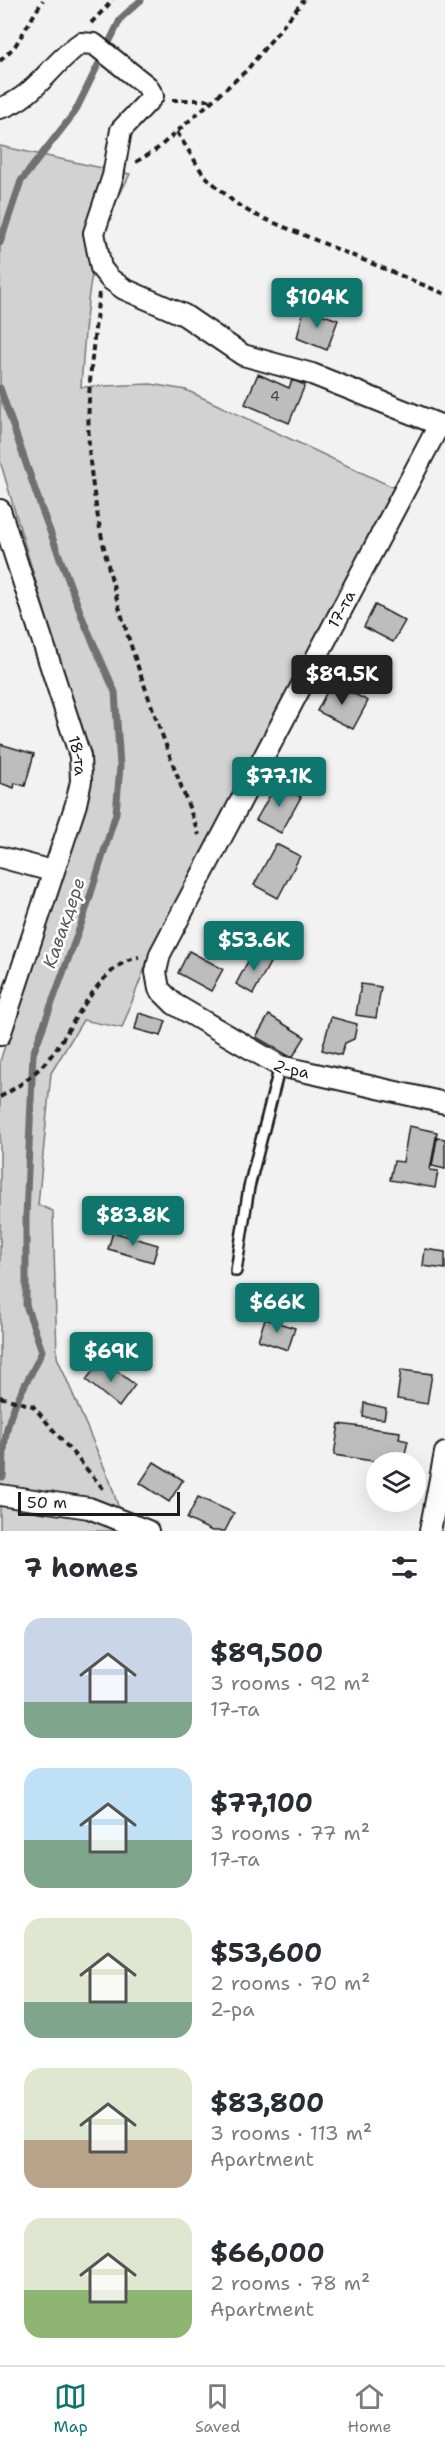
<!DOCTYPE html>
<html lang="en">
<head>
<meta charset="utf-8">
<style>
	:root { --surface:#fff; --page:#f7f7f7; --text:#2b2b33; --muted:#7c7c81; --line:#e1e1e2; --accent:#0f766e }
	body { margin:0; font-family:"Shantell Sans",sans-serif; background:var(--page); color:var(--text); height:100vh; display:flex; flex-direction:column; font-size:22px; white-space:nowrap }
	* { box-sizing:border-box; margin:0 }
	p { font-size:20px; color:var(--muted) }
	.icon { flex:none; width:33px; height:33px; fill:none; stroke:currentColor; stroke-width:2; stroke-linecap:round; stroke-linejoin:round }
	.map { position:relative; height:1531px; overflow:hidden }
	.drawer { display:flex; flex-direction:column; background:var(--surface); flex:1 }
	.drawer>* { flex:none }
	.fabs { position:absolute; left:366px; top:1452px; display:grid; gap:12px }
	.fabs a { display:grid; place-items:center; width:60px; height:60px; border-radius:50%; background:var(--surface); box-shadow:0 6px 24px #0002; font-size:30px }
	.scale { position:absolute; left:18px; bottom:15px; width:162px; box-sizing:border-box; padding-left:6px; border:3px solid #1c1c1c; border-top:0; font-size:16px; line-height:21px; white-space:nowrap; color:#1c1c1c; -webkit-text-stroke:4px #fff; paint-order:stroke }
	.price { position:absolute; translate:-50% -51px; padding:0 14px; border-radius:6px; background:var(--accent); color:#fff; font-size:20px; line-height:39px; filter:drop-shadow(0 2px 3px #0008) }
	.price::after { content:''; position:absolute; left:50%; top:36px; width:18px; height:14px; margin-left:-9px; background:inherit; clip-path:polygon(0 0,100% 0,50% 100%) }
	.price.selected { background:#222; color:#fff }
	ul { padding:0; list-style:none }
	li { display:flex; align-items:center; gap:18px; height:150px; padding:0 24px }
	li span { display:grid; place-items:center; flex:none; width:168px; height:120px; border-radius:18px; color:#555 }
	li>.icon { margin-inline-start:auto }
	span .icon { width:72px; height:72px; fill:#fffc; stroke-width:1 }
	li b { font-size:26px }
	h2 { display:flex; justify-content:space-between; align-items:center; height:72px; padding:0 24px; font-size:26px }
	.tab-bar { display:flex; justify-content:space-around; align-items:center; height:84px; border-top:2px solid var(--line); background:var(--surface); font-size:16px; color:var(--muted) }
	.tab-bar a { display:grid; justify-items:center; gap:3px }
	.tab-bar .selected { color:var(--accent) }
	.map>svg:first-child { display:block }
</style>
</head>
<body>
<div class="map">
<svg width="445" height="1531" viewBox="0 0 445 1531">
	<rect width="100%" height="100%" fill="#f2f2f2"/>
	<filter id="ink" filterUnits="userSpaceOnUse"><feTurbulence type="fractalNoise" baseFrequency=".0167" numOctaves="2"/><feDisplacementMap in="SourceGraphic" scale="12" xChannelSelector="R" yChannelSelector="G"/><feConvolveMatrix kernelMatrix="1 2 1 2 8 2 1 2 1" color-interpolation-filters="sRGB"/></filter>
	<g filter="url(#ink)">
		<path fill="#d2d2d2" stroke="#777" stroke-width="1.5" d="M0 146 130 174C121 193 110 212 103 232 86 281 85 336 81 387L151 384 186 390 399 490 150 954 122 1028 83 1020 51 1073 38 1205 53 1211 57 1357 110 1481 126 1531H0V1061L79 819 87 754 0 461Z"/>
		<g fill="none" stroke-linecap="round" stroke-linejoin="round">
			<path stroke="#707070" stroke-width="7" d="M0 243 21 181 75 112 121 18 141 0
				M0 388 42 510 84 622 115 692 120 766 116 813 83 919 33 1054 26 1217V1305L42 1351C31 1377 13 1401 7 1429 3 1444 4 1462 3 1477"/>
		</g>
		<path fill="#bdbdbd" stroke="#1c1c1c" stroke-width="1.5" d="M304 308 338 320 327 350 297 338Z
			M258 374 289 388 292 380 305 385 289 423 245 404Z
			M375 605 405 621 393 642 364 627Z
			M332 682 368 701 353 729 317 711Z
			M0 744 34 754 25 786 15 783 14 788 0 783Z
			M277 783 301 797 281 833 256 820Z
			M276 844 300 856 278 898 254 885Z
			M254 950 272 959 253 994 236 984Z
			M189 951 223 969 211 991 178 973Z
			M361 984 381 987 376 1018 356 1015Z
			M139 1013 166 1021 161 1036 135 1029Z
			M269 1015 305 1037 292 1058 256 1037Z
			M331 1017 357 1024 354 1039 345 1043 341 1055 322 1050Z
			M409 1126 437 1132 430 1170 438 1171 435 1188 390 1180 394 1161 403 1162Z
			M437 1138 445 1139V1169L432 1166Z
			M113 1232 158 1245 153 1262 108 1249Z
			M425 1249 445 1252V1269L423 1266Z
			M265 1319 295 1328 288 1350 258 1340Z
			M102 1359 135 1385 119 1407 86 1380Z
			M401 1370 432 1374 427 1404 397 1399Z
			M364 1403 386 1408 384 1419 363 1417Z
			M339 1424 400 1432 399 1439 408 1441 403 1462H379L334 1455Z
			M154 1462 183 1480 169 1502 140 1483Z
			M198 1497 234 1513 225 1531H212L187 1519Z"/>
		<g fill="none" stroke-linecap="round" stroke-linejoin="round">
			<g stroke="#1c1c1c" stroke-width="14">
				<path id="service" d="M236 1271 249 1187 280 1066"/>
			</g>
			<g stroke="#1c1c1c" stroke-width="24">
				<g id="minor">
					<path d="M0 108C34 99 53 61 81 43L94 44 147 86 153 96 121 130 113 176 94 233 101 268 110 279 124 289 184 315 243 355 312 374 445 427"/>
					<path id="s1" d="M439 425 160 954 156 972 159 989 174 1004 280 1066 445 1103"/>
					<path id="s2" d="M0 510 80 756 81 781 76 804 0 1035"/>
					<path d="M0 857 52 871"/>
					<path d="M0 1495 89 1508 148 1531"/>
					<path d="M430 1531 445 1453"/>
				</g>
			</g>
			<path stroke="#1c1c1c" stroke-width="4" stroke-dasharray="6 4.5" stroke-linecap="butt" d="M91 23 113 0
				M0 61 15 46 43 0
				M172 100H212
				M177 132 203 174 235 203 253 214 445 294
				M136 162 157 149 246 71 304 0
				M99 293C93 349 85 405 90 461 103 593 155 712 199 835
				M0 1097C22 1085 42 1069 56 1049 75 1022 102 963 139 957
				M0 1397 33 1406 106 1492"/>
			<use href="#service" stroke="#fff" stroke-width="9"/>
			<use href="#minor" stroke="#fff" stroke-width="20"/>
		</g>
	</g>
	<g text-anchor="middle" stroke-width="5" stroke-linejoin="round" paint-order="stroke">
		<g font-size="14" fill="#444">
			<text x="275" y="401">4</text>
		</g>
		<g font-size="16" fill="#1c1c1c" stroke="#fff">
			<text transform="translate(341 609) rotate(-62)" y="6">17-та</text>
			<text dy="6" stroke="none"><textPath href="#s2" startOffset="258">18-та</textPath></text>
			<text dy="6" stroke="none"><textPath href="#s1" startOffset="790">2-ра</textPath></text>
		</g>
		<g font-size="18" font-style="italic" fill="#5b5b5b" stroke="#fff">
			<text transform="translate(64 923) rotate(-71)" y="6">Кавакдере</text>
		</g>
	</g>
</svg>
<div class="fabs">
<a><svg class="icon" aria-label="layers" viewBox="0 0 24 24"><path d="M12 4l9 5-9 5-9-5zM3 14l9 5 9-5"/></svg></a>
</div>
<div class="scale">50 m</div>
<b class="price" style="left:317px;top:329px">$104K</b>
<b class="price selected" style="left:342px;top:706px">$89.5K</b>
<b class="price" style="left:279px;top:808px">$77.1K</b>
<b class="price" style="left:254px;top:972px">$53.6K</b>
<b class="price" style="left:133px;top:1247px">$83.8K</b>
<b class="price" style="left:277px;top:1334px">$66K</b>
<b class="price" style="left:111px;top:1383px">$69K</b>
</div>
<section class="drawer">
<h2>7 homes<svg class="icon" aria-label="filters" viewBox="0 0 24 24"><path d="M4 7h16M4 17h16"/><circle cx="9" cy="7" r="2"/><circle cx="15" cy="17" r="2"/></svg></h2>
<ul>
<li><span style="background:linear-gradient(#c9d6e8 70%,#7fa58c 0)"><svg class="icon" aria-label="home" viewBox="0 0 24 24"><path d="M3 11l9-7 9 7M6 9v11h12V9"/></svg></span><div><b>$89,500</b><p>3 rooms · 92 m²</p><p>17-та</p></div></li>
<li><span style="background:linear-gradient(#bfe0f5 60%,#7fa58c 0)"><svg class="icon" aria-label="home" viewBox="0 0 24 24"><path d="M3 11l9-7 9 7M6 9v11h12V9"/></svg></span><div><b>$77,100</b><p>3 rooms · 77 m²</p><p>17-та</p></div></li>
<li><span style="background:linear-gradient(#dfe7d0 70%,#7fa58c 0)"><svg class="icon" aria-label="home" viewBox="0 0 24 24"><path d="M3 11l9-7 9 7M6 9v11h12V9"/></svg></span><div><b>$53,600</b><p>2 rooms · 70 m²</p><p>2-ра</p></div></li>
<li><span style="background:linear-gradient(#dfe7d0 60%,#b9a48a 0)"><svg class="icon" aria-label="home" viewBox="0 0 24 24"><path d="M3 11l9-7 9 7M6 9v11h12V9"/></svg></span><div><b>$83,800</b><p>3 rooms · 113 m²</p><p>Apartment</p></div></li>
<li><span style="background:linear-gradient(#dfe7d0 60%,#8fb573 0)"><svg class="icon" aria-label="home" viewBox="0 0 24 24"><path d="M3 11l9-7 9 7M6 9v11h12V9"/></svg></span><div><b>$66,000</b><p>2 rooms · 78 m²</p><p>Apartment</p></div></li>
</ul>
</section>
<nav class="tab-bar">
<a class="selected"><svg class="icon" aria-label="map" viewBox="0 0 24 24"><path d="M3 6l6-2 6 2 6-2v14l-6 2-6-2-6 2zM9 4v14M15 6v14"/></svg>Map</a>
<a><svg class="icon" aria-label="saved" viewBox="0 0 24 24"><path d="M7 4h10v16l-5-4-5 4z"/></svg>Saved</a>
<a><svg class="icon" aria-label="home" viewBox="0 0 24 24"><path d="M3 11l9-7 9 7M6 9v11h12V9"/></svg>Home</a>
</nav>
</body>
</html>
